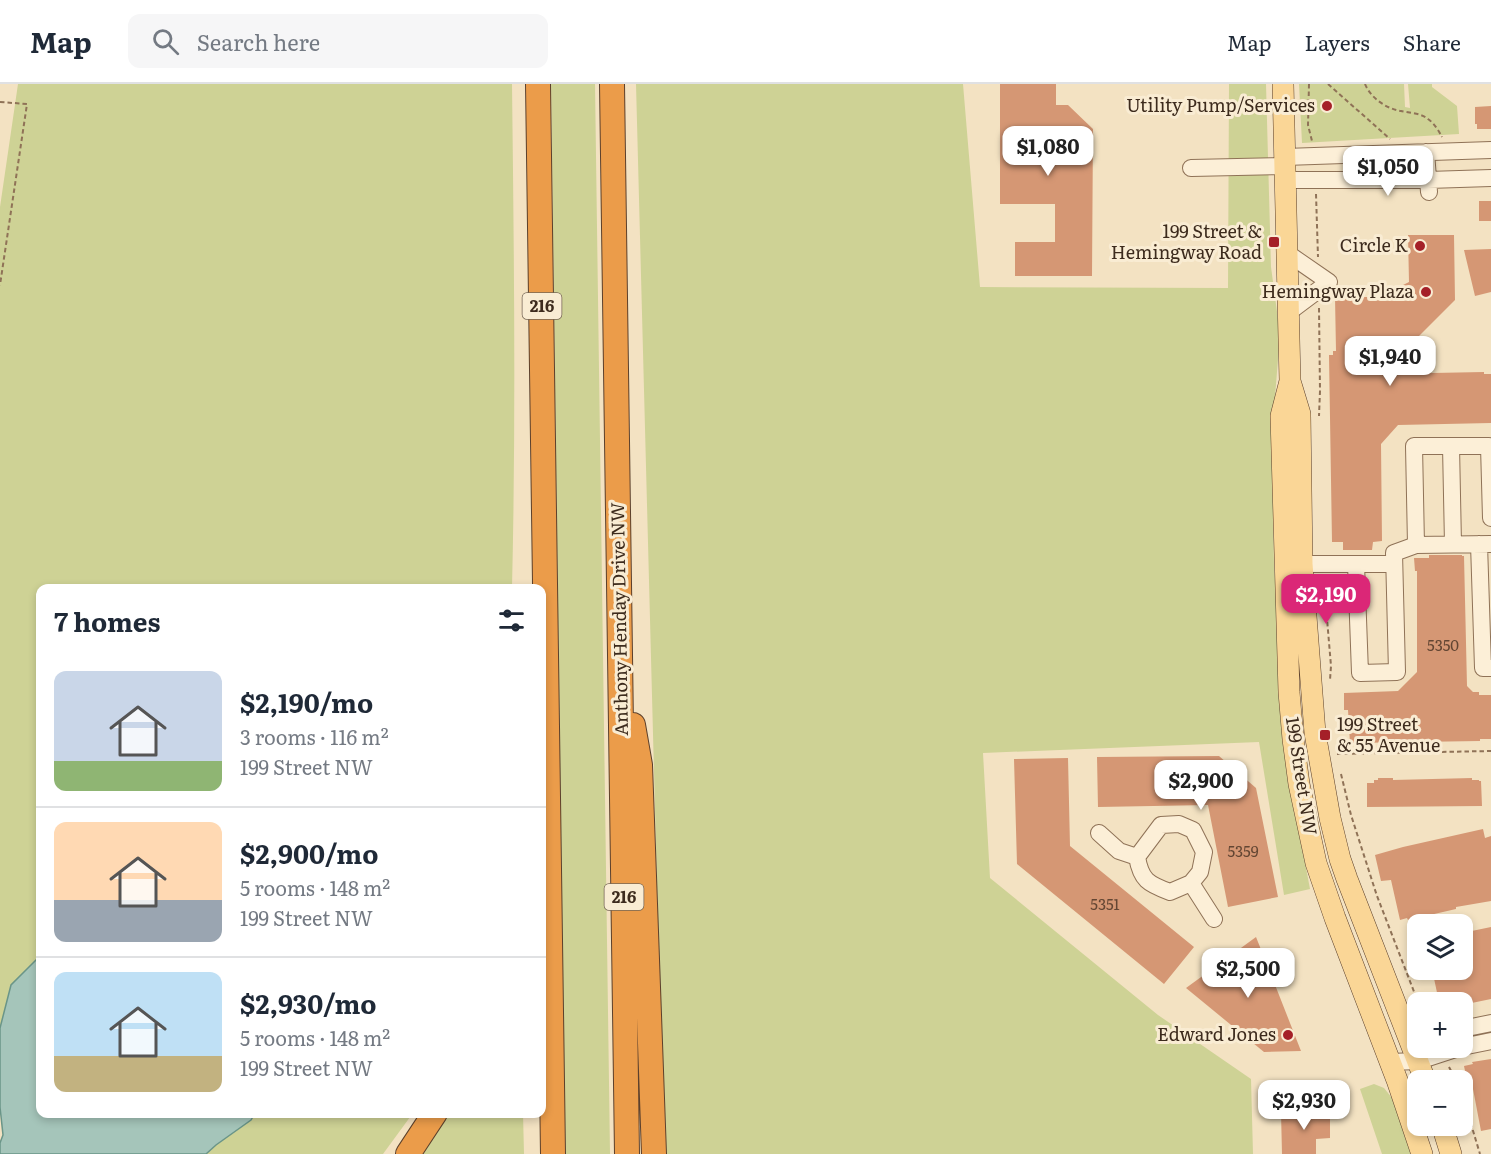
<!DOCTYPE html>
<html lang="en">
<head>
<meta charset="utf-8">
<style>
	:root { --surface:#fff; --page:#f6f6f7; --text:#1f2937; --muted:#747a83; --line:#e0e1e3; --accent:#db2777 }
	body { margin:0; font-family:Literata,serif; background:var(--page); color:var(--text); height:100vh; display:flex; flex-direction:column; font-size:22px; white-space:nowrap }
	* { box-sizing:border-box; margin:0 }
	p { font-size:20px; color:var(--muted) }
	.icon { flex:none; width:33px; height:33px; fill:none; stroke:currentColor; stroke-width:2; stroke-linecap:round; stroke-linejoin:round }
	.map { position:relative; flex:1; overflow:hidden }
	.details { position:absolute; left:36px; top:500px; width:510px; height:534px; display:flex; flex-direction:column; background:var(--surface); border-radius:12px; box-shadow:0 3px 9px #0003 }
	.details>* { flex:none }
	.fabs { position:absolute; left:1407px; top:830px; display:grid; gap:12px }
	.fabs a { display:grid; place-items:center; width:66px; height:66px; border-radius:12px; background:var(--surface); box-shadow:0 3px 9px #0003; font-size:30px }
	.price { position:absolute; translate:-50% -51px; padding:0 14px; border-radius:12px; background:#fff; color:#222; font-size:20px; line-height:39px; filter:drop-shadow(0 2px 3px #0008) }
	.price::after { content:''; position:absolute; left:50%; top:36px; width:18px; height:14px; margin-left:-9px; background:inherit; clip-path:polygon(0 0,100% 0,50% 100%) }
	.price.selected { background:var(--accent); color:#fff }
	ul { padding:0; list-style:none }
	li { display:flex; align-items:center; gap:18px; height:150px; padding:0 18px }
	li+li { border-top:2px solid var(--line) }
	li span { display:grid; place-items:center; flex:none; width:168px; height:120px; border-radius:12px; color:#555 }
	li>.icon { margin-inline-start:auto }
	span .icon { width:72px; height:72px; fill:#fffc; stroke-width:1 }
	li b { font-size:26px }
	h2 { display:flex; justify-content:space-between; align-items:center; height:72px; padding:0 18px; font-size:26px }
	header { display:flex; align-items:center; gap:36px; box-sizing:border-box; height:84px; padding:0 30px; background:var(--surface); border-bottom:2px solid var(--line) }
	header strong { font-size:28px }
	nav { display:flex; gap:33px; margin-inline-start:auto; font-size:21px }
	.search { width:420px; height:54px; background:var(--page); display:flex; align-items:center; gap:15px; box-sizing:border-box; padding:0 21px; border-radius:12px; color:var(--muted); font-size:22px }
	.map>svg:first-child { display:block }
</style>
</head>
<body>
<header>
<strong>Map</strong>
<div class="search"><svg class="icon" aria-label="search" viewBox="0 0 24 24"><circle cx="10" cy="10" r="6"/><path d="M15 15l6 6"/></svg>Search here</div>
<nav><a>Map</a><a>Layers</a><a>Share</a></nav>
</header>
<div class="map">
<svg width="1491" height="1070" viewBox="0 0 1491 1070">
	<rect width="100%" height="100%" fill="#f3e2c2"/>
	<path fill="#ced295" d="M18 0H512C514 168 516 336 512 504H40V872L11 901 0 944V123Z
		M551 0H595L610 1070H565Z
		M636 0H963L980 203 1228 204 1229 0H1266L1271 183 1280 250 1272 351 1274 481 1287 683 1310 805 1284 811 1259 658 983 669 990 794 1158 931 1251 995 1253 1070H664Z
		M1299 0H1404L1405 23 1410 24 1408 0H1432V3L1457 22 1459 50 1302 59Z
		M1374 1000 1384 1004 1392 1014 1411 1070H1382L1360 1005Z
		M255 1029H413L383 1070H206L216 1061 251 1036Z
		M441 1029H523L524 1070H415Z"/>
	<path fill="#a5c5ba" stroke="#6a9588" stroke-width="1.5" d="M40 872V1029H255L251 1036 216 1061 206 1070H0V1059L3 1051 0 1023V944L11 901Z"/>
	<path fill="#d59774" d="M1000 0H1056V21H1068L1093 45 1092 192H1015V158H1055V120H1000Z
		M1491 22V45H1477V40H1475V23Z
		M1479 117H1491V137H1479Z
		M1408 151H1454L1455 216 1415 256 1379 257 1380 290 1484 288V290H1491V339L1398 341 1381 360 1382 457 1373 458 1372 466H1343V458H1332L1329 271H1333V267H1336L1335 213H1395L1399 203 1409 198Z
		M1491 165V208L1475 212 1464 166Z
		M1429 471H1462V472H1464L1467 602 1473 608H1479V611H1491V655H1480V657L1350 659 1348 626H1344V609L1398 607 1417 588V487H1415L1414 474H1429Z
		M1219 672 1256 704 1278 813 1228 823 1208 721 1098 723 1097 673Z
		M1068 674 1070 762 1194 863 1164 900 1017 780 1014 675Z
		M1378 694H1393V696L1472 694V696H1479V697H1481L1482 722 1367 723V699H1374V696H1378Z
		M1483 745 1485 754 1491 752V817L1456 823V825L1408 836 1407 834 1400 836 1391 796 1381 797 1375 771 1403 763Z
		M1491 843V915L1462 921V918H1439L1432 885H1462V849Z
		M1256 853 1268 883 1301 967 1264 968 1186 904Z
		M1491 975V1045L1481 1047 1473 1005 1469 1006 1464 982 1473 980 1472 978Z
		M1330 1027V1054L1316 1055V1070H1282L1281 1028Z"/>
	<g fill="none" stroke-linecap="round" stroke-linejoin="round">
		<g stroke="#8f7257" stroke-width="18">
			<path id="minor" d="M1426 68 1429 108
				M1285 73 1491 66
				M1191 84 1285 82
				M1285 96H1428L1491 94
				M1287 169 1329 198 1289 228
				M1451 362 1453 460
				M1479 460 1483 584H1491
				M1416 461 1414 362H1489L1491 434
				M1290 480H1394
				M1356 480 1360 589 1397 588 1394 469 1416 461 1491 460
				M1179 740 1193 746 1204 768 1200 788 1191 799 1170 808C1148 800 1141 796 1137 773L1161 741Z
				M1099 749 1119 767 1137 773
				M1191 799 1214 835
				M1462 945 1491 939
				M1462 963 1491 957
				M1389 978 1419 977 1462 963"/>
		</g>
		<g stroke="#5c402c" stroke-width="22">
			<path id="major" d="M1283 0 1290 297 1300 330 1302 480 1315 649 1330 734 1340 775 1347 795 1425 996
				M1290 297 1281 332 1289 608 1293 655 1299 700 1316 779 1335 834 1397 996 1422 1070
				M1442 1041 1451 1070"/>
		</g>
		<g stroke="#5c402c" stroke-width="26">
			<path id="highway" d="M538 0 553 1070
				M612 0 627 1070
				M633 641 640 681 654 1070
				M408 1070 435 1029"/>
		</g>
		<path stroke="#8f7257" stroke-width="2" stroke-dasharray="4.5 3" stroke-linecap="butt" d="M1309 0 1308 41 1312 57
			M1328 0 1390 55
			M1365 0C1370 13 1386 25 1401 27 1409 29 1421 29 1428 35 1434 39 1439 47 1442 53
			M0 18 27 20 0 201
			M1316 110 1318 173
			M1319 224 1320 307 1319 332
			M1323 516 1326 523 1331 582 1330 596
			M1337 670 1491 667
			M1341 690 1351 731 1377 812 1418 918
			M1449 983 1456 996
			M1462 1010 1480 1070"/>
		<use href="#minor" stroke="#fcefd7" stroke-width="16"/>
		<use href="#major" stroke="#fad696" stroke-width="21"/>
		<use href="#highway" stroke="#eb9c4a" stroke-width="24"/>
	</g>
	<g fill="#a52028" stroke="#f9ecd3" stroke-width="2">
		<circle cx="1327" cy="22" r="6"/>
		<rect x="1268" y="152" width="12" height="12" rx="3"/>
		<circle cx="1420" cy="162" r="6"/>
		<circle cx="1426" cy="208" r="6"/>
		<rect x="1319" y="645" width="12" height="12" rx="3"/>
		<circle cx="1288" cy="951" r="6"/>
	</g>
	<g text-anchor="middle" stroke-width="6" stroke-linejoin="round" paint-order="stroke">
		<g font-size="15" fill="#634633">
			<text x="1443" y="567">5350</text>
			<text x="1243" y="773">5359</text>
			<text x="1105" y="826">5351</text>
		</g>
		<g fill="#f9ecd3" stroke="#756554" stroke-width="1.5">
			<rect x="522.5" y="209" width="39" height="26" rx="4.5"/>
			<rect x="604.5" y="800" width="39" height="26" rx="4.5"/>
		</g>
		<g font-size="16" font-weight="bold" fill="#3d2b1d">
			<text x="542" y="228">216</text>
			<text x="624" y="819">216</text>
		</g>
		<g font-size="18" fill="#3d2b1d" stroke="#f9ecd3" text-anchor="end">
			<text x="1315" y="28">Utility Pump/Services</text>
			<text x="1262" y="154">199 Street &amp;<tspan x="1262" dy="21">Hemingway Road</tspan></text>
			<text x="1408" y="168">Circle K</text>
			<text x="1414" y="214">Hemingway Plaza</text>
			<text x="1337" y="647" text-anchor="start">199 Street<tspan x="1337" dy="21">&amp; 55 Avenue</tspan></text>
			<text x="1276" y="957">Edward Jones</text>
		</g>
		<g font-size="18" fill="#3d2b1d" stroke="#f9ecd3">
			<text transform="translate(620 535) rotate(-91)" y="6">Anthony Henday Drive NW</text>
			<text transform="translate(1301 692) rotate(81)" y="6">199 Street NW</text>
		</g>
	</g>
</svg>
<div class="fabs">
<a><svg class="icon" aria-label="layers" viewBox="0 0 24 24"><path d="M12 4l9 5-9 5-9-5zM3 14l9 5 9-5"/></svg></a>
<a>+</a>
<a>−</a>
</div>
<b class="price" style="left:1048px;top:93px">$1,080</b>
<b class="price" style="left:1388px;top:113px">$1,050</b>
<b class="price" style="left:1390px;top:303px">$1,940</b>
<b class="price selected" style="left:1326px;top:541px">$2,190</b>
<b class="price" style="left:1201px;top:727px">$2,900</b>
<b class="price" style="left:1248px;top:915px">$2,500</b>
<b class="price" style="left:1304px;top:1047px">$2,930</b>
<section class="details">
<h2>7 homes<svg class="icon" aria-label="filters" viewBox="0 0 24 24"><path d="M4 7h16M4 17h16"/><circle cx="9" cy="7" r="2"/><circle cx="15" cy="17" r="2"/></svg></h2>
<ul>
<li><span style="background:linear-gradient(#c9d6e8 75%,#8fb573 0)"><svg class="icon" aria-label="home" viewBox="0 0 24 24"><path d="M3 11l9-7 9 7M6 9v11h12V9"/></svg></span><div><b>$2,190/mo</b><p>3 rooms · 116 m²</p><p>199 Street NW</p></div></li>
<li><span style="background:linear-gradient(#ffd9b3 65%,#9aa5b1 0)"><svg class="icon" aria-label="home" viewBox="0 0 24 24"><path d="M3 11l9-7 9 7M6 9v11h12V9"/></svg></span><div><b>$2,900/mo</b><p>5 rooms · 148 m²</p><p>199 Street NW</p></div></li>
<li><span style="background:linear-gradient(#bfe0f5 70%,#c2b280 0)"><svg class="icon" aria-label="home" viewBox="0 0 24 24"><path d="M3 11l9-7 9 7M6 9v11h12V9"/></svg></span><div><b>$2,930/mo</b><p>5 rooms · 148 m²</p><p>199 Street NW</p></div></li>
</ul>
</section>
</div>
</body>
</html>
